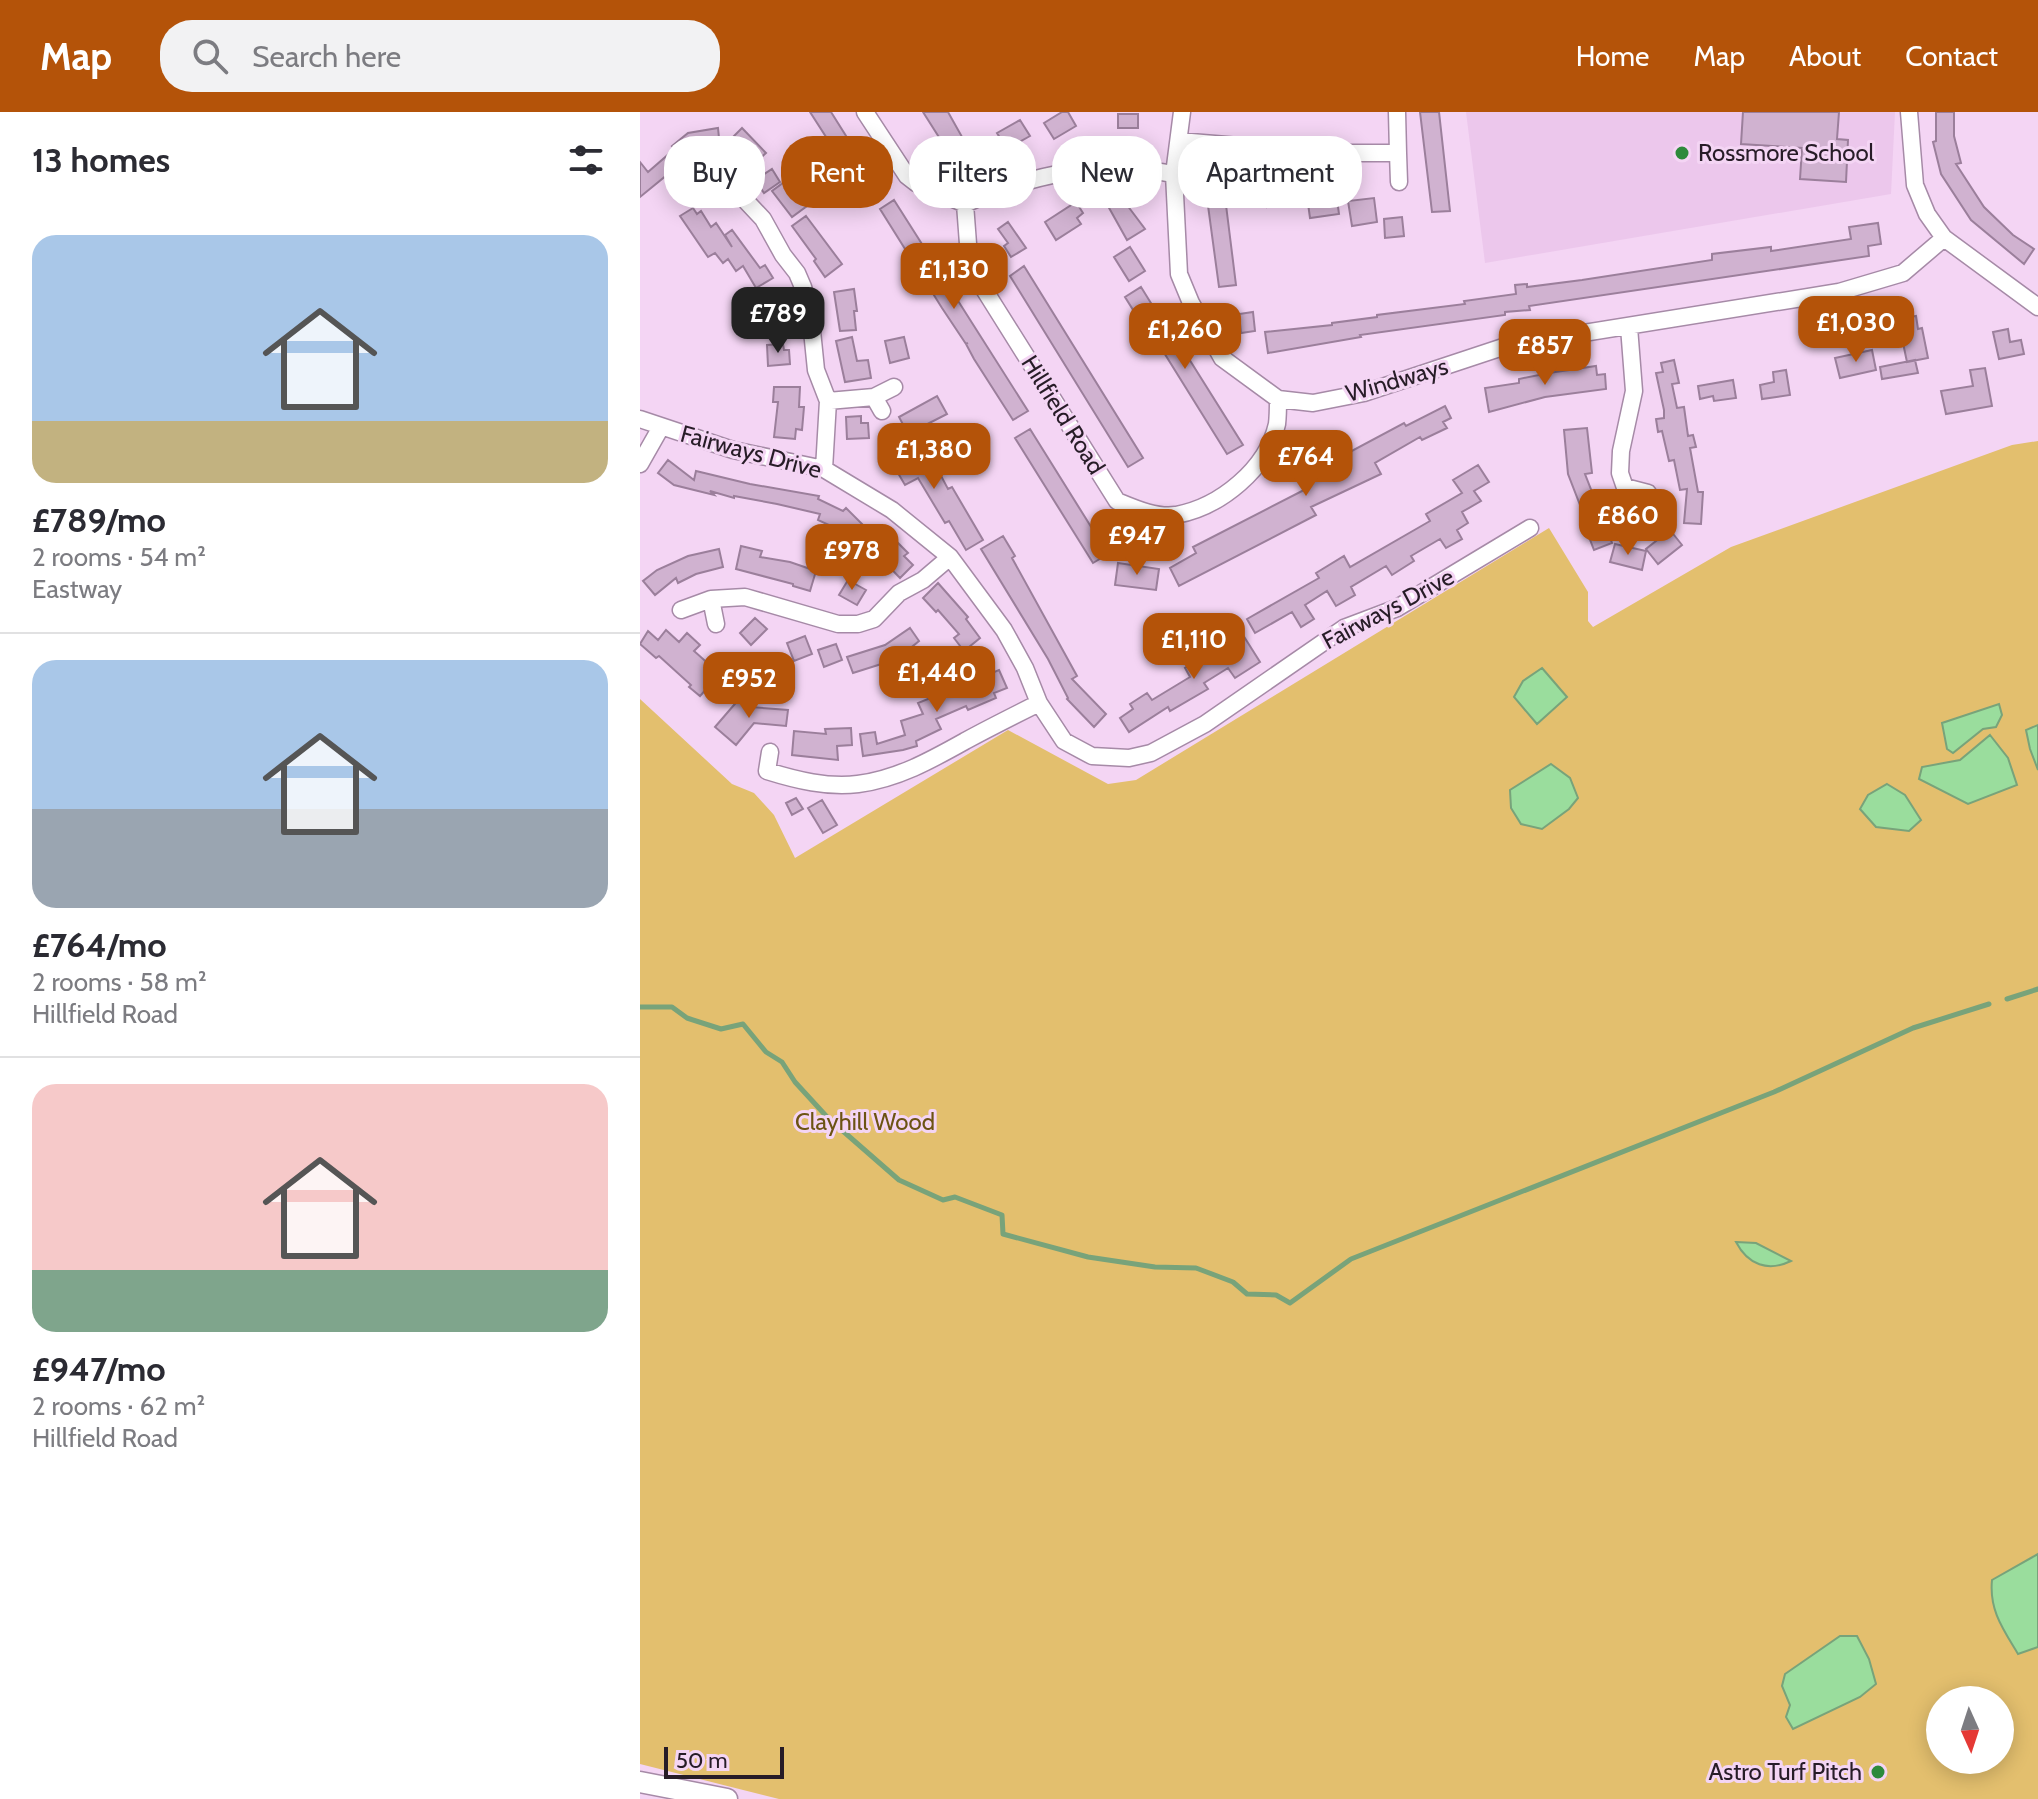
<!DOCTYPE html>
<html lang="en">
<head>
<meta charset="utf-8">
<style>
	:root { --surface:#fff; --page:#f2f2f3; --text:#2b2b33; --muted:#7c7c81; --line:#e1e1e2; --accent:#b45309 }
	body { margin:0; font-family:Cabin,sans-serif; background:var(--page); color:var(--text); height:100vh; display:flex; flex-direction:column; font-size:30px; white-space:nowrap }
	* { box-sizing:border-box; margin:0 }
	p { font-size:26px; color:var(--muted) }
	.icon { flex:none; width:44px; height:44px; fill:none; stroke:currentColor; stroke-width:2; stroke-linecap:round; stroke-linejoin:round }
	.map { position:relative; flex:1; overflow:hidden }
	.side { display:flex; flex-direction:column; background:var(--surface); width:640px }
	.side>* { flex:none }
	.banner { position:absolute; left:24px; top:24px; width:760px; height:72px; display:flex; gap:16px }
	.needle { width:52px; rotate:177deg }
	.buttons { position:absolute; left:1286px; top:1574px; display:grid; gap:16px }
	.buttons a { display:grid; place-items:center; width:88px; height:88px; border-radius:50%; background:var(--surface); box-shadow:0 4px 20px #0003; font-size:40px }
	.scale { position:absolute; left:24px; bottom:20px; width:120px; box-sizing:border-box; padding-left:8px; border:4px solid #271c27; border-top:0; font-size:22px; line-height:28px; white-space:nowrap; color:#271c27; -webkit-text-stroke:6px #f4d5f4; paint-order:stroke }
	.price { position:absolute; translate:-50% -68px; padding:0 18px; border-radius:16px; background:var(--accent); color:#fff; font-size:26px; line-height:52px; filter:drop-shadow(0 2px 4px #0008) }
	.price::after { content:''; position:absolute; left:50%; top:48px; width:24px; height:18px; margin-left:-12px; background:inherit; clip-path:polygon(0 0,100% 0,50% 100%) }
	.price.selected { background:#222; color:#fff }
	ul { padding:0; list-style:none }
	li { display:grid; align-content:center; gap:16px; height:424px; padding:0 32px }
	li+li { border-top:2px solid var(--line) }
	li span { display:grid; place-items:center; height:248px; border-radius:24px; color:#555 }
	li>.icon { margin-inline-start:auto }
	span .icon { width:144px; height:144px; fill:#fffc; stroke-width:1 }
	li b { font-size:34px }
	h2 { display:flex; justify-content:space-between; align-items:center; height:96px; padding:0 32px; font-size:34px }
	.tag { padding:0 28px; border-radius:32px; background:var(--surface); box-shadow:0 4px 20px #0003; font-size:28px; line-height:72px }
	.tag.selected { background:var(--accent); color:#fff }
	header { display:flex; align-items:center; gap:48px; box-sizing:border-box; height:112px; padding:0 40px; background:var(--accent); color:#fff }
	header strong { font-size:38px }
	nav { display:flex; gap:44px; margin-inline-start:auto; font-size:28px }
	.search { width:560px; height:72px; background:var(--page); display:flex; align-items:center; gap:20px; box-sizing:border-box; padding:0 28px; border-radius:32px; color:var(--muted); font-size:30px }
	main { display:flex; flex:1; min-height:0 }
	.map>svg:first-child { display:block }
</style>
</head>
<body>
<header>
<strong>Map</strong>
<div class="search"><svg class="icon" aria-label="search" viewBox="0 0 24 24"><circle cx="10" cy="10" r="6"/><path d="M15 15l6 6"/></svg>Search here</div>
<nav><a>Home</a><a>Map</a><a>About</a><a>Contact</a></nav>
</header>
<main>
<section class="side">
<h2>13 homes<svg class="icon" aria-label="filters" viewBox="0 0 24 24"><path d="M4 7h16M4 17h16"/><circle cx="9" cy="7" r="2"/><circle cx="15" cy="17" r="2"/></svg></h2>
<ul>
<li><span style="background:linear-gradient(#a9c7e8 75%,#c2b280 0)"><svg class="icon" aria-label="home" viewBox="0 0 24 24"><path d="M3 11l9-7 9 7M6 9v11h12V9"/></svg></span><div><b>£789/mo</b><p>2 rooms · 54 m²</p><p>Eastway</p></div></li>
<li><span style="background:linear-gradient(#a9c7e8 60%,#9aa5b1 0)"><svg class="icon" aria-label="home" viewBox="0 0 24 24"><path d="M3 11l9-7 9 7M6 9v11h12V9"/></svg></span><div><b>£764/mo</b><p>2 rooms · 58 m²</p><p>Hillfield Road</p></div></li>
<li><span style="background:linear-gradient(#f6c9c9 75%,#7fa58c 0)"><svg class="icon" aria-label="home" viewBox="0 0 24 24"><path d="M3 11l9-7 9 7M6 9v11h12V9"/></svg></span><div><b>£947/mo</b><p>2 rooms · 62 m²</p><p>Hillfield Road</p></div></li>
</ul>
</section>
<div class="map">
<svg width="1398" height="1687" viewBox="0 0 1398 1687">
	<rect width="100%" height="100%" fill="#f4d5f4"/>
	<path fill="#ecc7ec" d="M826 0H1255L1251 82 845 151Z"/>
	<path fill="#e3bf6e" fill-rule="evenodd" d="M1398 329V1687H139L0 1652V587L92 672 114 681 134 703 155 746 368 618 468 672 496 668 909 416 948 480V509L953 515 1091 435 1372 333ZM1142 1574 1220 1585 1150 1592ZM1300 1588H1360V1648H1300Z"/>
	<path fill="#9add9d" stroke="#78a37a" stroke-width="2" d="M902 556 927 585 897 612 874 585 883 569Z
		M1359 592 1362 603 1356 615 1343 617 1313 641 1307 637 1302 611Z
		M1398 613V658L1390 637 1386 618Z
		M1350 623 1368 646 1377 673 1328 692 1279 667 1282 655 1320 648Z
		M911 652 930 666 938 686 929 697 902 717 881 712 871 696 870 678Z
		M1247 672 1265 683 1281 708 1269 719 1236 715 1220 697 1228 683Z
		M1096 1130 1116 1131 1151 1149C1128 1160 1108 1153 1096 1130Z
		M1398 1442V1535L1378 1542C1363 1517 1349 1498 1352 1468Z
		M1200 1524H1217L1229 1547 1236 1572 1220 1585 1153 1617 1146 1605 1150 1593 1142 1574 1145 1562Z"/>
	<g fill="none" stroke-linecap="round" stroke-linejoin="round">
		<path stroke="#78a37a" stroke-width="5" d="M1367 887 1398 877
			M0 895H32L47 906 81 917 103 912 126 940 142 950 155 970 188 1006 259 1068 303 1088 315 1085 362 1103 363 1122 448 1145 515 1155 556 1156 593 1170 607 1182 636 1183 650 1191 711 1147 1134 980 1273 916 1349 892"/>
	</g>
	<path fill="#d0b2d0" stroke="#9b7f9b" stroke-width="2" d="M170 0H191L240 78 226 87Z
		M283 0H308L326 32 309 41Z
		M428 0 436 14 414 27 404 11 422 0Z
		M780 0H799L810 99 792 100Z
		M1103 0H1199L1197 27 1208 28 1206 70 1160 67 1162 36 1101 32Z
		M1296 0H1314V24L1321 51 1316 52 1344 95 1373 123 1394 137 1384 152 1331 108 1301 62 1293 30 1296 29Z
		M478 2H498V16H478Z
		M380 8 390 24 367 37 357 21Z
		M78 16 80 36 66 39 64 28 48 42 41 44 32 34 48 21Z
		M102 16 126 41 115 51 92 26Z
		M30 41 48 61 35 72 27 63 0 85V50L8 60Z
		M132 57 140 70 124 81 115 68Z
		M582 61 596 173 579 175 564 64Z
		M147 68 167 94 152 105 132 79Z
		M654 70 656 91 627 95 625 74Z
		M696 80 699 102 670 106 667 84Z
		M481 85 505 117 487 128 468 94Z
		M734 86 737 110 712 114 708 89Z
		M254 88 388 299 373 308 334 247 326 232 328 231 326 232 302 196 240 97Z
		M436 90 443 101 437 106 441 112 416 128 405 110Z
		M53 96 57 102 61 99 71 115 76 111 92 135 85 123 92 118 120 156 125 153 133 166 116 176 103 154 96 159 88 147 83 151 75 141 68 145 40 104Z
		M166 104 202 152 185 165 174 149 176 147 152 114Z
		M762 105 764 124 745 126 744 107Z
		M368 110 386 136 371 145 364 134 368 131 358 117Z
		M1238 111 1241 132 1228 134 1229 144 889 194 890 198 865 200V203L720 223 721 225 628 241 625 220 692 213V211L737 205V203L825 192 824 189 876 182 875 173 887 172V175L942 168 1072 148V142L1131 135V139L1211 127 1209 115Z
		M490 135 505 159 489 169 474 145Z
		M384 154 503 346 488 355 370 164Z
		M501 175 522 209 524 207 603 333 587 342 503 207 500 209 485 185Z
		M214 177 217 199H214L216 218 200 219 194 180Z
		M126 179 137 197 122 207 111 189Z
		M613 200 615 219 601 221 599 202Z
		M1276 204 1278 217 1282 216 1288 246 1267 250 1258 207Z
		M1368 217 1370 230 1381 228 1384 242 1359 247 1353 220Z
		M212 225 217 249 228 248 231 266 205 270 196 229Z
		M264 225 269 246 250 251 245 229Z
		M143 232 144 238H149L150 252 128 254 127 233Z
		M1232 238 1236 258 1200 266 1195 246Z
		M1034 248 1039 271 1032 272 1037 296 1044 295 1048 324 1053 323 1056 335 1050 336 1058 380H1063L1061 412 1044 411 1047 377 1040 378 1034 348 1029 349 1022 319 1018 320 1016 307 1024 306V298L1016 261 1023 260 1021 251Z
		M1275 248 1278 261 1242 267 1240 255Z
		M956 254 957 263 965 262 966 277 905 285 849 300 845 276 879 271V267L909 261Z
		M1345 256 1352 294 1306 302 1301 279 1333 274 1330 258Z
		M1146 258 1150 283 1122 287 1120 273 1134 270 1133 260Z
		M1093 268 1096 286 1074 289 1073 284 1060 287 1058 274Z
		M134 275H160L159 295H164L162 318 156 317 155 327 134 325 138 290H133Z
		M297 284 307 302 268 322 259 305Z
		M805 294 811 306 803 310 807 316 782 328 780 325 735 351 741 362 671 395 676 403 539 474 530 456 556 441 553 435 666 377 661 368 707 345 706 342 764 311 766 314Z
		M221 304V311H228L229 326 207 327 206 305Z
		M947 316 952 361 945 362 972 431 954 438 944 412 947 411 928 362 924 318Z
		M390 317 468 442 453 451 375 326Z
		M262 323 280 355 287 352 293 363 299 360 308 377 312 375 343 428 326 438 309 409 305 411 278 366 265 373 242 334Z
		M28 348 54 368 56 359 110 372 179 384 178 387 203 399 206 396 233 423 238 419 253 436 258 431 268 441 264 444 273 453 260 466 236 441 234 443 219 426 214 431 202 419 178 408 180 402 137 392 94 384V386L70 379 74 383 34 373 18 361Z
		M838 353 849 370 834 379 841 389 822 400 828 411 817 418 822 427 806 436 800 427 771 444 774 449 752 463 746 454 711 475 715 483 696 494 687 479 665 493 674 507 661 515 652 500 615 521 607 507 679 466 676 461 704 444 710 455 790 409 786 402 822 381 813 368Z
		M1030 418 1042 433 1018 452 1006 437Z
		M363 424 375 444 372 446 437 564 432 567 466 602 454 615 427 587 428 586 408 547 341 437Z
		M975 432 1006 439 1002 458 970 450Z
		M101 434 122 439 120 445 150 450 176 459 170 479 153 474V472L96 457Z
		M79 437 83 455 56 462 38 471 36 466 15 483 3 469 17 458 48 444Z
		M478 451 519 457 516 478 475 473Z
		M208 468 226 478 217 493 199 483Z
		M298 471 328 505 326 507 340 526 324 539 314 526 319 522 298 498 296 500 283 486Z
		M115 506 127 517 111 533 100 521Z
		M270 516 279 529 257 547 213 561 207 545 245 533Z
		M26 518 39 530 47 521 60 533 54 539 80 562 60 584 49 575 51 573 19 544 16 546 0 532 8 519 18 528Z
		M603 523 620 550 595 566 588 556 564 571 568 577 530 599 528 595 489 620 480 606 493 597 490 592 507 581 512 588 550 565 545 556Z
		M165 524 172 542 154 549 147 531Z
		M196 532 202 548 184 555 178 538Z
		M114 544 121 551 105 569 94 560 106 547Z
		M359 558 367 576 354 581 356 586 328 598 326 594 296 607 301 617 276 629 277 634 263 638 223 644 220 622 235 620 237 632 265 623 261 609 283 602 278 591Z
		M100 586 110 595 148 598 146 614 114 611 96 633 75 615Z
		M211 616 212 633 197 634 198 648 152 643 154 619 186 622 185 617Z
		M156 686 163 697 152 703 146 691Z
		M182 688 197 713 183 721 168 696Z"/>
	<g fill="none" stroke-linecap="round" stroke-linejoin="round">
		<g stroke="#a68aa7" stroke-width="19">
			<path id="minor" d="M225 0 267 64 276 71 325 92 329 145 342 174 477 389C494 396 516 406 536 403 580 395 627 357 637 312 638 304 638 295 638 287
				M542 0 534 62 539 162 551 191 582 246 638 287 673 291 724 281 869 233 1199 180 1263 161 1304 126
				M757 0 758 41
				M1269 0 1275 73 1287 102 1304 126 1398 195
				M539 29 683 41H758L759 70
				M86 59 92 74 123 107 143 143 157 161 163 175 170 199 176 258 188 289 184 357
				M76 82 92 74
				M325 92C374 70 430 55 484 56 501 56 518 60 534 62
				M989 215 994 279 981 339 980 361 995 405
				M234 285 242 299
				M188 289 234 285 254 275
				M0 307 93 338 184 357 252 398 310 445 364 518 385 556 399 591 424 629 452 644 489 646 511 641 565 612 704 516 757 496 890 416
				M0 352 21 315
				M985 375 1008 381
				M71 487 76 512
				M41 498 71 487 105 485 198 512H218L234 507 259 481 283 468 310 445
				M130 640 127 659C156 668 188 676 218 672 258 667 293 647 327 628 351 615 375 603 399 591"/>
		</g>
		<g stroke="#a68aa7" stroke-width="23">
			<path id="major" d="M0 1670 87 1687"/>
		</g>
		<use href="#minor" stroke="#fff" stroke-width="16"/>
		<use href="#major" stroke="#fff" stroke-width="20"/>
	</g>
	<g fill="#2d8a3b" stroke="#f4d5f4" stroke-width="3">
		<circle cx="1042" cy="41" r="8"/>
		<circle cx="1238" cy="1660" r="8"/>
	</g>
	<g text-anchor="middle" stroke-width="6" stroke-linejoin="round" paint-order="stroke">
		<g font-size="24" fill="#271c27" stroke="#f4d5f4" text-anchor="start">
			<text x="1058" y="49">Rossmore School</text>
			<text x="1222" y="1668" text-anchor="end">Astro Turf Pitch</text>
		</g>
		<g font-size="24" fill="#271c27" stroke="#f4d5f4">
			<text transform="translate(757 268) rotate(-16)" y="8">Windways</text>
			<text transform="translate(423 303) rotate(58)" y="8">Hillfield Road</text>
			<text transform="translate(111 340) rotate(15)" y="8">Fairways Drive</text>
			<text transform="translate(748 497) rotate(-28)" y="8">Fairways Drive</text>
		</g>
		<g font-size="24" fill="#6c5313" stroke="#f4d5f4">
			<text x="225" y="1018">Clayhill Wood</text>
		</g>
	</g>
</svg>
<div class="buttons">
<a><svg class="needle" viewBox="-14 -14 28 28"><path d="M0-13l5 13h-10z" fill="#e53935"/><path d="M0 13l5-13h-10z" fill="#7c7c81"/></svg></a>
</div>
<div class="scale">50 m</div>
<b class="price" style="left:314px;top:199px">£1,130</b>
<b class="price selected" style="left:138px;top:243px">£789</b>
<b class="price" style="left:1216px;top:252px">£1,030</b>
<b class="price" style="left:545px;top:259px">£1,260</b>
<b class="price" style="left:905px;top:275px">£857</b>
<b class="price" style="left:294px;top:379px">£1,380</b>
<b class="price" style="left:666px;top:386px">£764</b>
<b class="price" style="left:988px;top:445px">£860</b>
<b class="price" style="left:497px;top:465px">£947</b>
<b class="price" style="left:212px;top:480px">£978</b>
<b class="price" style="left:554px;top:569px">£1,110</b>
<b class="price" style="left:297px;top:602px">£1,440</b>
<b class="price" style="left:109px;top:608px">£952</b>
<div class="banner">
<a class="tag">Buy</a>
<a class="tag selected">Rent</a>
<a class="tag">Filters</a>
<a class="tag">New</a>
<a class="tag">Apartment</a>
</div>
</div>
</main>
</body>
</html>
